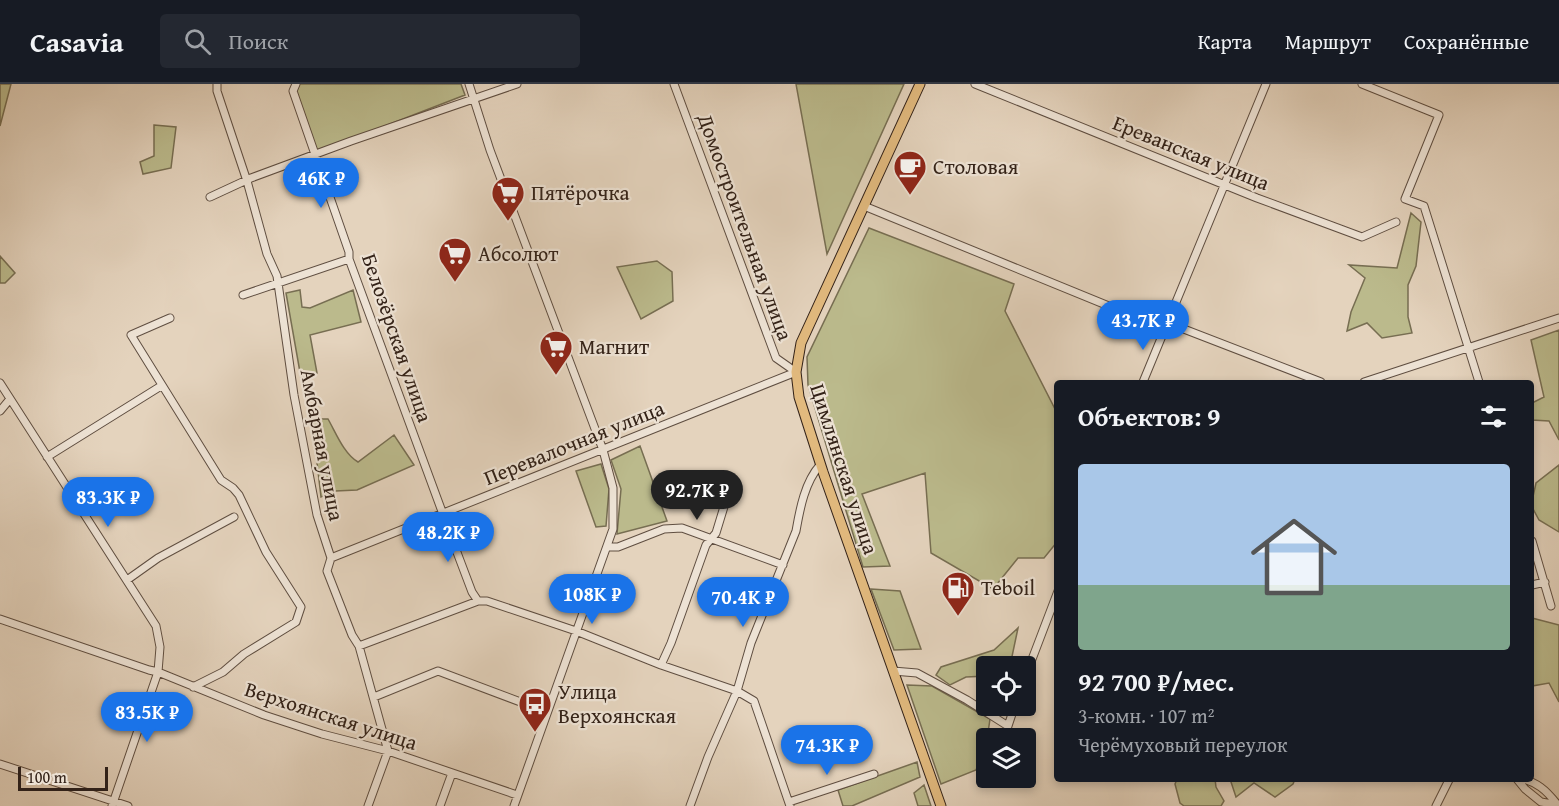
<!DOCTYPE html>
<html lang="ru">
<head>
<meta charset="utf-8">
<style>
	:root { --surface:#171b24; --page:#242831; --text:#f1f3f6; --muted:#9ea1a6; --line:#363941; --accent:#1a73e8 }
	body { margin:0; font-family:"Gentium Book Plus",serif; background:var(--page); color:var(--text); height:100vh; display:flex; flex-direction:column; font-size:22px; white-space:nowrap }
	* { box-sizing:border-box; margin:0 }
	p { font-size:20px; color:var(--muted) }
	.icon { flex:none; width:33px; height:33px; fill:none; stroke:currentColor; stroke-width:2; stroke-linecap:round; stroke-linejoin:round }
	.map { position:relative; flex:1; overflow:hidden }
	.side { position:absolute; left:1054px; top:296px; width:480px; height:402px; display:flex; flex-direction:column; background:var(--surface); border-radius:6px; box-shadow:0 3px 9px #0003 }
	.side>* { flex:none }
	.controls { position:absolute; left:976px; top:572px; display:grid; gap:12px }
	.controls a { display:grid; place-items:center; width:60px; height:60px; border-radius:6px; background:var(--surface); box-shadow:0 3px 9px #0003; font-size:30px }
	.scale { position:absolute; left:18px; bottom:15px; width:90px; box-sizing:border-box; padding-left:6px; border:3px solid #332218; border-top:0; font-size:16px; line-height:21px; white-space:nowrap; color:#332218; -webkit-text-stroke:4px #ede2d4; paint-order:stroke }
	.price { position:absolute; translate:-50% -51px; padding:0 14px; border-radius:21px; background:var(--accent); color:#fff; font-size:20px; line-height:39px; filter:drop-shadow(0 2px 3px #0008) }
	.price::after { content:''; position:absolute; left:50%; top:36px; width:18px; height:14px; margin-left:-9px; background:inherit; clip-path:polygon(0 0,100% 0,50% 100%) }
	.price.active { background:#222; color:#fff }
	ul { padding:0; list-style:none }
	li { display:grid; align-content:center; gap:12px; height:318px; padding:0 24px }
	li+li { border-top:2px solid var(--line) }
	li span { display:grid; place-items:center; height:186px; border-radius:6px; color:#555 }
	li>.icon { margin-inline-start:auto }
	span .icon { width:108px; height:108px; fill:#fffc; stroke-width:1 }
	li b { font-size:26px }
	h2 { display:flex; justify-content:space-between; align-items:center; height:72px; padding:0 24px; font-size:26px }
	header { display:flex; align-items:center; gap:36px; box-sizing:border-box; height:84px; padding:0 30px; background:var(--surface); border-bottom:2px solid var(--line) }
	header strong { font-size:28px }
	nav { display:flex; gap:33px; margin-inline-start:auto; font-size:21px }
	.search { width:420px; height:54px; background:var(--page); display:flex; align-items:center; gap:15px; box-sizing:border-box; padding:0 21px; border-radius:6px; color:var(--muted); font-size:22px }
	.map>svg:first-child { display:block }
</style>
</head>
<body>
<header>
<strong>Casavia</strong>
<div class="search"><svg class="icon" aria-label="search" viewBox="0 0 24 24"><circle cx="10" cy="10" r="6"/><path d="M15 15l6 6"/></svg>Поиск</div>
<nav><a>Карта</a><a>Маршрут</a><a>Сохранённые</a></nav>
</header>
<div class="map">
<svg width="1559" height="722" viewBox="0 0 1559 722">
	<rect width="100%" height="100%" fill="#e4d3bd"/>
	<filter id="stains"><feTurbulence type="fractalNoise" baseFrequency=".00333" numOctaves="4"/><feColorMatrix values="0 0 0 0 .2 0 0 0 0 .09 0 0 0 0 .02 0 0 0 .5 -.17"/></filter>
	<radialGradient id="worn" r=".72"><stop offset=".6" stop-color="#630" stop-opacity="0"/><stop offset="1" stop-color="#630" stop-opacity=".3"/></radialGradient>
	<path fill="#bbba8c" stroke="#776e52" stroke-width="1.5" d="M0 0H11L0 42Z
		M298 0H461L465 11 315 69 294 10Z
		M796 0H904L827 170Z
		M154 41 176 43 171 84 143 90 140 78 154 72Z
		M1411 129 1421 138 1416 182 1408 201V233L1412 249 1382 254 1367 239 1347 247 1351 228 1365 194 1349 181 1397 184Z
		M869 144 1014 200 1005 227 1057 329V458L1044 474H1018L993 505 931 469 925 389 862 410 890 482 863 483 808 301 807 273Z
		M0 172 15 189 5 199H0Z
		M657 177 672 188 673 217 641 235 617 183Z
		M300 206 302 223 310 224 353 206 361 238 310 251 317 289 301 294 286 209Z
		M1559 246V356L1549 337 1532 336V319L1544 313 1531 256Z
		M312 335H328C336 349 344 370 358 378L394 351 414 381 357 406 335 407 321 413Z
		M640 362 667 437 617 450 621 405 611 376Z
		M601 380 609 405 606 442 596 443 576 387Z
		M1559 381V448L1539 436 1532 423V417L1536 399Z
		M871 505 900 507 921 565 894 566Z
		M1532 534 1559 541V618L1549 599 1532 602Z
		M1018 544 1010 582H987V592L966 593 950 601 936 591 941 583 994 566Z
		M907 601 932 602 990 635 986 662 976 686 941 700Z
		M917 678 920 693 852 722H843L838 706Z
		M1177 695H1215L1216 703 1224 717 1221 722H1184L1180 719 1175 700Z
		M1230 695V694L1295 695 1293 700 1275 713 1254 699 1236 713Z
		M924 701 931 722H918L914 709Z"/>
	<g fill="none" stroke-linecap="round" stroke-linejoin="round">
		<g stroke="#5f4e41" stroke-width="9">
			<path id="minor" d="M217 0V7L247 97 267 170 277 192 294 311 317 431 331 474 327 487 352 551 359 562 388 667 368 722
				M296 0 293 7 349 168V175L458 471 472 508 478 517
				M469 0 490 66 603 366 613 404V445L514 722
				M674 0 776 274 796 288
				M975 0 1257 114 1362 153 1396 138
				M1362 0 1439 31 1405 115 1424 122 1479 298
				M210 113 251 94 351 57 517 0
				M864 122 1165 245 1176 242 1321 298
				M243 211 349 175
				M170 234 131 251 221 396 233 404 239 411 266 468 301 523 296 538 244 570 223 588 193 603
				M1143 298 1266 0
				M1364 298 1559 234
				M0 299 156 542 160 563 158 588 112 722
				M0 327 10 315
				M47 373 161 302
				M1532 457 1551 522
				M607 463H618L664 445 682 444 783 481
				M331 474 796 288
				M127 496 158 474 234 433
				M1532 501 1545 498
				M0 535 149 586 158 588 264 631 322 650 388 667 517 711
				M359 562 478 517H487L576 547 661 581 737 607 754 617 790 722
				M661 581 671 559 706 461 716 449 730 403
				M893 587 917 589 967 616 1008 642 1015 621
				M1026 591 1058 507
				M374 613 438 587 547 628
				M0 680 128 722
				M1516 694 1525 705 1541 718 1559 721
				M1520 694C1537 698 1546 706 1557 720
				M789 718 874 690
				M440 722 452 689
				M690 722 708 673 737 607 751 559 796 447C800 424 805 398 820 381
				M1436 722 1450 694"/>
		</g>
		<g stroke="#332218" stroke-width="11">
			<path id="major" d="M920 0 801 259 796 288 799 313 823 388 941 722"/>
		</g>
		<use href="#minor" stroke="#ede2d4" stroke-width="7"/>
		<use href="#major" stroke="#e2ba7e" stroke-width="9"/>
	</g>
	<defs>
		<g id="cafe-pin" transform="scale(1.725)"><path d="M0 17L-7.5 6A9.5 9.5 0 1 1 7.5 6Z" fill="#8f2418" stroke="#ede2d4"/><path d="M-5.5-4.5H6V0H3Q3 3.5 0 3.5H-2.5Q-5.5 3.5-5.5 0ZM3-3.2v2h1.7v-2ZM-6 4.5H4V6H-6Z" fill="#fff"/></g>
		<g id="supermarket-pin" transform="scale(1.725)"><path d="M0 17L-7.5 6A9.5 9.5 0 1 1 7.5 6Z" fill="#8f2418" stroke="#ede2d4"/><path d="M-6-5.5h2.5l.6 2H6L4.5 2H-2.5L-4.4-4H-6ZM-1.5 3.2a1.3 1.3 0 1 0 .1 0ZM3 3.2a1.3 1.3 0 1 0 .1 0Z" fill="#fff"/></g>
		<g id="fuel-pin" transform="scale(1.725)"><path d="M0 17L-7.5 6A9.5 9.5 0 1 1 7.5 6Z" fill="#8f2418" stroke="#ede2d4"/><path d="M-5.5-6h7V0h2V4h1.3V-2.5L3-4.5l.8-.8L6-3V5H2.5V1h-1V6h-7ZM-4.2-4.7v3.2H.2V-4.7Z" fill="#fff"/></g>
		<g id="bus-pin" transform="scale(1.725)"><path d="M0 17L-7.5 6A9.5 9.5 0 1 1 7.5 6Z" fill="#8f2418" stroke="#ede2d4"/><path d="M-5-6H5V4H4V6H2V4H-2V6H-4V4H-5ZM-3.5-4V0h7V-4ZM-3.5 1.2v1.5H-2V1.2ZM2 1.2v1.5H3.5V1.2Z" fill="#fff"/></g>
	</defs>
	<g fill-rule="evenodd">
		<use href="#cafe-pin" x="910" y="83"/>
		<use href="#supermarket-pin" x="508" y="109"/>
		<use href="#supermarket-pin" x="455" y="170"/>
		<use href="#supermarket-pin" x="556" y="263"/>
		<use href="#fuel-pin" x="958" y="504"/>
		<use href="#bus-pin" x="535" y="620"/>
	</g>
	<g text-anchor="middle" stroke-width="4.5" stroke-linejoin="round" paint-order="stroke">
		<g font-size="21" fill="#332218" stroke="#ede2d4">
			<text transform="translate(1191 69) rotate(22)" y="7">Ереванская улица</text>
			<text transform="translate(745 143) rotate(70)" y="7">Домостроительная улица</text>
			<text transform="translate(397 254) rotate(71)" y="7">Белозёрская улица</text>
			<text transform="translate(574 359) rotate(-22)" y="7">Перевалочная улица</text>
			<text transform="translate(322 361) rotate(79)" y="7">Амбарная улица</text>
			<text transform="translate(844 385) rotate(72)" y="7">Цимлянская улица</text>
			<text transform="translate(331 632) rotate(18)" y="7">Верхоянская улица</text>
		</g>
		<g font-size="21" fill="#332218" stroke="#ede2d4" text-anchor="start">
			<text x="933" y="90">Столовая</text>
			<text x="531" y="116">Пятёрочка</text>
			<text x="478" y="177">Абсолют</text>
			<text x="579" y="270">Магнит</text>
			<text x="981" y="511">Teboil</text>
			<text x="558" y="615">Улица<tspan x="558" dy="24">Верхоянская</tspan></text>
		</g>
	</g>
	<rect width="100%" height="100%" filter="url(#stains)"/>
	<rect width="100%" height="100%" fill="url(#worn)"/>
</svg>
<div class="controls">
<a><svg class="icon" aria-label="locate" viewBox="0 0 24 24"><circle cx="12" cy="12" r="6"/><path d="M12 2v4M12 18v4M2 12h4M18 12h4"/></svg></a>
<a><svg class="icon" aria-label="layers" viewBox="0 0 24 24"><path d="M12 4l9 5-9 5-9-5zM3 14l9 5 9-5"/></svg></a>
</div>
<div class="scale">100 m</div>
<b class="price" style="left:321px;top:125px">46K ₽</b>
<b class="price" style="left:1143px;top:267px">43.7K ₽</b>
<b class="price active" style="left:697px;top:437px">92.7K ₽</b>
<b class="price" style="left:108px;top:444px">83.3K ₽</b>
<b class="price" style="left:448px;top:479px">48.2K ₽</b>
<b class="price" style="left:592px;top:541px">108K ₽</b>
<b class="price" style="left:743px;top:544px">70.4K ₽</b>
<b class="price" style="left:147px;top:659px">83.5K ₽</b>
<b class="price" style="left:827px;top:692px">74.3K ₽</b>
<section class="side">
<h2>Объектов: 9<svg class="icon" aria-label="filters" viewBox="0 0 24 24"><path d="M4 7h16M4 17h16"/><circle cx="9" cy="7" r="2"/><circle cx="15" cy="17" r="2"/></svg></h2>
<ul>
<li><span style="background:linear-gradient(#a9c7e8 65%,#7fa58c 0)"><svg class="icon" aria-label="home" viewBox="0 0 24 24"><path d="M3 11l9-7 9 7M6 9v11h12V9"/></svg></span><div><b>92 700 ₽/мес.</b><p>3-комн. · 107 m²</p><p>Черёмуховый переулок</p></div></li>
</ul>
</section>
</div>
</body>
</html>
